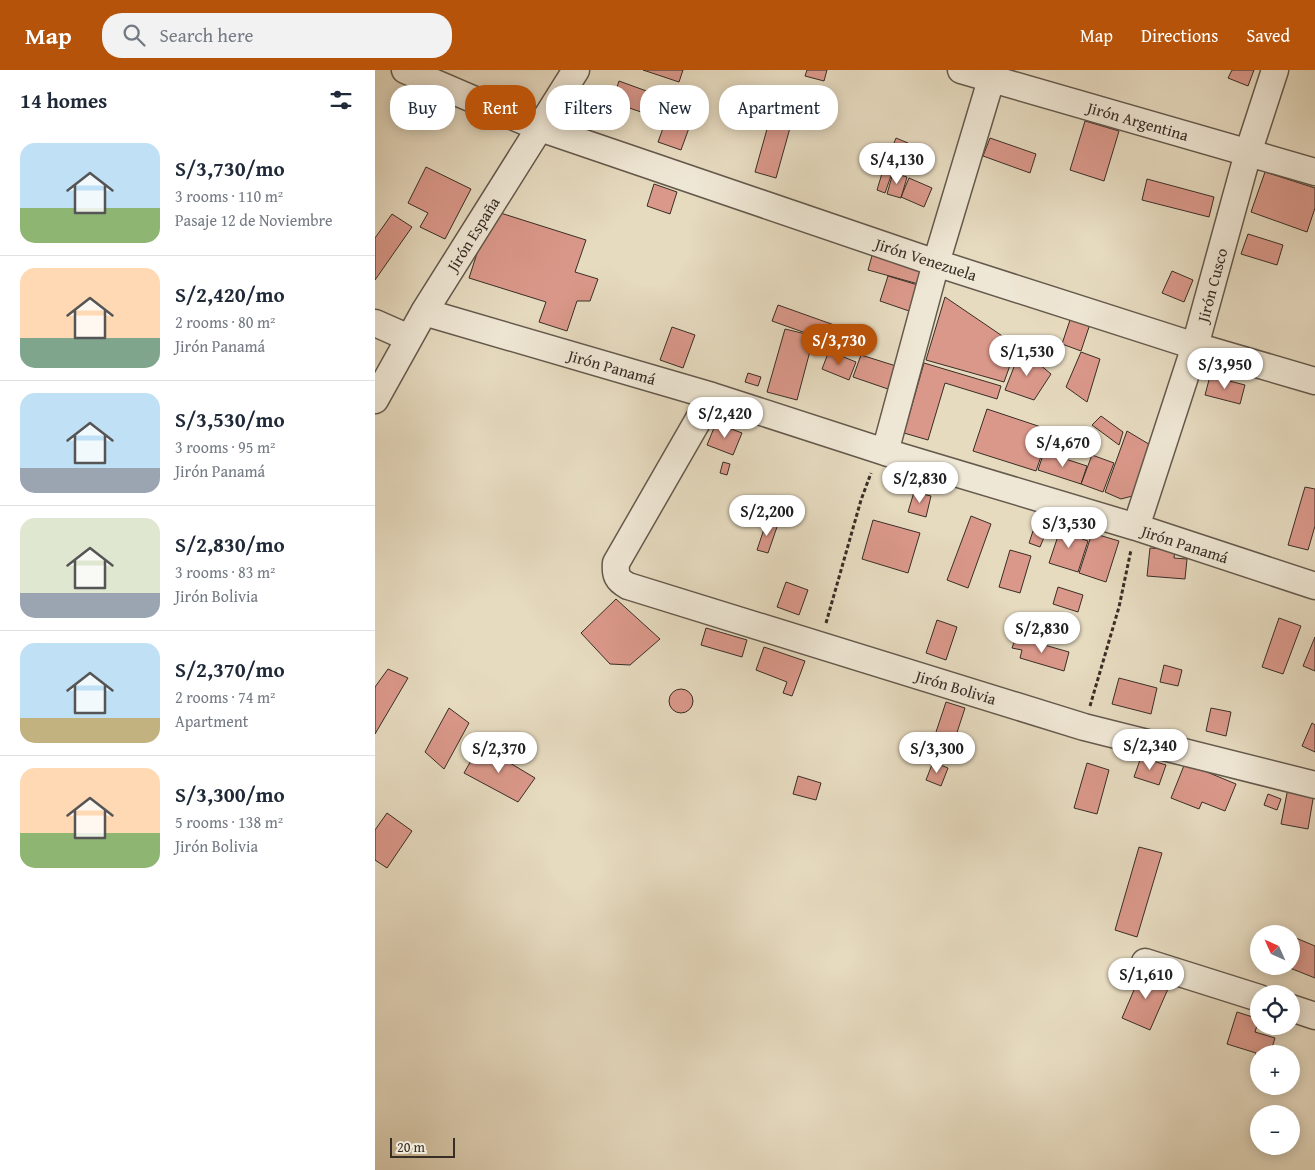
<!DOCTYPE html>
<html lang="en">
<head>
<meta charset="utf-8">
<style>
	:root { --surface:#fff; --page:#f2f2f3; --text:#1f2937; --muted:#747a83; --line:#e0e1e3; --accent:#b45309 }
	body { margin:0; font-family:"Gentium Book Plus",serif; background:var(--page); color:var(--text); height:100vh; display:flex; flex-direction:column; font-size:19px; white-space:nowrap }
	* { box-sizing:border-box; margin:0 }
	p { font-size:16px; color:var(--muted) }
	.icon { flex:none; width:28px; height:28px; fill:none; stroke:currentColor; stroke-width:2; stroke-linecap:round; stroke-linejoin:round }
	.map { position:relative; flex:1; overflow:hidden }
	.sheet { display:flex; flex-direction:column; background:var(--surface); width:375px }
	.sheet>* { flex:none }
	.banner { position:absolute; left:15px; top:15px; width:475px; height:45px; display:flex; gap:10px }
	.needle { width:32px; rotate:315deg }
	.fabs { position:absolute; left:875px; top:855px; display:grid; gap:10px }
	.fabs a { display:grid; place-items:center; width:50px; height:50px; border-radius:50%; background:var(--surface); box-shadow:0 2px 12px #0003; font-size:25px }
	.scale { position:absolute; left:15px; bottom:12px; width:65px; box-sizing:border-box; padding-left:5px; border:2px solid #392e26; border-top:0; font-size:14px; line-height:18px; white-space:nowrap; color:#392e26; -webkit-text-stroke:4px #efe7d5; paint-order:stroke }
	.price { position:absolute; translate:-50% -42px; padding:0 11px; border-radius:18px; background:#fff; color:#222; font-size:16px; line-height:32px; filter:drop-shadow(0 1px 2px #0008) }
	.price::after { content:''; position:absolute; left:50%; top:30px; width:15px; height:11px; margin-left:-8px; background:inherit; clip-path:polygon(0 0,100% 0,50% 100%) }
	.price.active { background:var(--accent); color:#fff }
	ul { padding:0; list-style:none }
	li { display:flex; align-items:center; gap:15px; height:125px; padding:0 20px }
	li+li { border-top:1px solid var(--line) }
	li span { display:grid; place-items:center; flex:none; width:140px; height:100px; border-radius:15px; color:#555 }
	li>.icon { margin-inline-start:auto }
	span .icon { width:60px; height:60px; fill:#fffc; stroke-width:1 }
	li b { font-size:21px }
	h2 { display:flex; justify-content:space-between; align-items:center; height:60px; padding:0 20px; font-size:21px }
	.tag { padding:0 18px; border-radius:20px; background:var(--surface); box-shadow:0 2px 12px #0003; font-size:18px; line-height:45px }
	.tag.active { background:var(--accent); color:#fff }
	header { display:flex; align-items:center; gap:30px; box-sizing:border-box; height:70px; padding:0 25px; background:var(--accent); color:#fff }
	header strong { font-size:24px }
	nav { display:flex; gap:28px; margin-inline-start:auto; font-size:18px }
	.search { width:350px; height:45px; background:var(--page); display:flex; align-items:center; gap:12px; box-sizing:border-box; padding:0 18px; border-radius:20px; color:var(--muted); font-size:19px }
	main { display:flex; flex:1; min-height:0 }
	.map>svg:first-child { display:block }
</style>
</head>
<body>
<header>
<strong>Map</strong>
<div class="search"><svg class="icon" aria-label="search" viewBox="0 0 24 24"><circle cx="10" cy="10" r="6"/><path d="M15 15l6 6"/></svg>Search here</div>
<nav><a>Map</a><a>Directions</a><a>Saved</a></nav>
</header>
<main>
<section class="sheet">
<h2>14 homes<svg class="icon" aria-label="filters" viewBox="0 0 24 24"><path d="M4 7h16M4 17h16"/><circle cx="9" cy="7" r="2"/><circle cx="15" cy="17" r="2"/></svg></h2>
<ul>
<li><span style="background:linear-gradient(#bfe0f5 65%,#8fb573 0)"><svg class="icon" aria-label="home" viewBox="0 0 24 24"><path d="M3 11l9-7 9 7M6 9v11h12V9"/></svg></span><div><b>S/3,730/mo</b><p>3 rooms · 110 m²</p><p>Pasaje 12 de Noviembre</p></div></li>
<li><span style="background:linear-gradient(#ffd9b3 70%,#7fa58c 0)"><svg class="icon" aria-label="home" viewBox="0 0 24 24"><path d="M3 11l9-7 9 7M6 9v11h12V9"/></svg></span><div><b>S/2,420/mo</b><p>2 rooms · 80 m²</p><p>Jirón Panamá</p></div></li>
<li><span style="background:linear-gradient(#bfe0f5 75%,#9aa5b1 0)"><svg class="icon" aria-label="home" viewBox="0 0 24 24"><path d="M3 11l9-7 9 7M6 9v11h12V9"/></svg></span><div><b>S/3,530/mo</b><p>3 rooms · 95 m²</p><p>Jirón Panamá</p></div></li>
<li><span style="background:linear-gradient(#dfe7d0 75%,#9aa5b1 0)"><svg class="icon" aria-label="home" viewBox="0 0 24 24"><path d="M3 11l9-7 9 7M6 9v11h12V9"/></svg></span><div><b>S/2,830/mo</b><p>3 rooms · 83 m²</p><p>Jirón Bolivia</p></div></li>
<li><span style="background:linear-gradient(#bfe0f5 75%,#c2b280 0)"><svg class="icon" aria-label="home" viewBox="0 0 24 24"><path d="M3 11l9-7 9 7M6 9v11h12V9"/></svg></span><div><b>S/2,370/mo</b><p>2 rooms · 74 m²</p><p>Apartment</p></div></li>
<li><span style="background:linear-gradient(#ffd9b3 65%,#8fb573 0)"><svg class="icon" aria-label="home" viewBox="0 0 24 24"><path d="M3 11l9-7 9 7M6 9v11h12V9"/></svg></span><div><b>S/3,300/mo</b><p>5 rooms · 138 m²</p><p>Jirón Bolivia</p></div></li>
</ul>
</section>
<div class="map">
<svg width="940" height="1100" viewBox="0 0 940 1100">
	<rect width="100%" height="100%" fill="#e6dabf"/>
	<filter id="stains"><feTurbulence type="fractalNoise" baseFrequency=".004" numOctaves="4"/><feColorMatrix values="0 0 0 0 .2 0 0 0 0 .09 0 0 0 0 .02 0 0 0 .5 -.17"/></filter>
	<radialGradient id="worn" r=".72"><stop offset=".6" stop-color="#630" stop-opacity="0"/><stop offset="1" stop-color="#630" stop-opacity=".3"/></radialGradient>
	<path fill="#da988a" stroke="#392e26" d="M268 0H308L304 12Z
		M432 0H452L449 11 430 6Z
		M857 0H879L873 16 853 8Z
		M244 11 277 23 269 43 237 32Z
		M399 34 420 40 401 108 380 102Z
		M291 50 314 58 306 80 283 72Z
		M710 51 744 61 729 111 695 100Z
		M521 68 533 73 521 103 509 98Z
		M615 68 661 84 655 103 608 86Z
		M51 97 96 119 70 169 45 157 53 143 33 133Z
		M508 100 517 103 510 123 502 120Z
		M890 102 940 118V138L932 162 876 142Z
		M518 103 532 107 526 128 512 124Z
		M534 108 557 118 549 137 526 127Z
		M772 109 839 127 834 147 767 130Z
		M279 114 302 122 295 144 272 136Z
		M116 140 211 170 200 202 223 209 215 231H202L192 261 164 252 171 232 94 208Z
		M17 144 37 157 0 210V168Z
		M873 164 908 175 902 195 866 184Z
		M498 182 552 198 547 215 493 200Z
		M797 201 818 210 809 232 787 223Z
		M513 206 546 216 537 242 505 231Z
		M570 227 642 276 629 312 551 290Z
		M403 235 462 256 456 272 397 251Z
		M698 241 717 248 706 281 687 274Z
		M297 257 320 265 308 298 285 290Z
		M410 259 439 266 422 330 392 322Z
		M646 279 676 304 659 330 630 320Z
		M454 281 481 292 474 310 447 299Z
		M706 282 725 289 712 332 691 317Z
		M486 285 521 296 513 319 478 307Z
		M549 293 626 316 622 329 570 313 553 370 529 363Z
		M373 303 386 307 383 316 370 312Z
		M835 306 870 315 865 334 830 325Z
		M612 339 675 360 661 401 598 381Z
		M726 346 748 362 744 375 717 355Z
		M341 353 367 363 358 385 332 375Z
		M752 361 777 376 761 425 746 429 730 422Z
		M669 382 712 396 706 414 663 400Z
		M717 385 739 393 728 422 706 414Z
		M348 392 355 394 352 405 345 403Z
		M930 417 940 419V456L933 480 913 475Z
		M539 422 556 426 551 447 533 442Z
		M596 446 616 454 593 518 572 510Z
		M392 450 403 454 393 483 382 480Z
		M498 450 545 463 533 503 487 489Z
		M687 454 710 462 707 469 713 471 703 502 674 493Z
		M658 461 670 465 665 477 654 473Z
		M717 463 744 471 731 512 704 503Z
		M775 478 800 480 799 488 812 489 810 509 772 506Z
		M635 480 656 486 645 523 624 517Z
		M411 512 433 520 424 545 402 537Z
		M683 517 708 525 703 542 678 534Z
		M241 529 285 569 255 595 235 594 206 563Z
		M904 548 926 556 908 604 887 597Z
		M562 550 582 557 571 590 551 583Z
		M331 558 372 570 367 587 326 575Z
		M641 567 694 582 689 601 645 588 647 580 637 578Z
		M940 567V601L928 596Z
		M389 577 430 591 417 626 408 623 412 612 381 600Z
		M789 595 807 600 803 616 785 612Z
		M13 599 33 608 0 664V617Z
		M744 608 782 618 776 644 737 634Z
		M294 631a12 12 0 1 1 24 0a12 12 0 1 1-24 0Z
		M571 632 590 638 574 687 555 680Z
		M74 638 94 653 69 699 50 682Z
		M836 638 856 642 851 666 831 661Z
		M937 653 940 655V682L927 676Z
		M105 675 160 708 143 732 89 703Z
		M766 687 791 695 784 715 759 707Z
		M558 692 573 698 566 716 551 710Z
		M712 693 734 700 722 744 699 738Z
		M810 693 861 714 850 741 827 732 824 739 796 728Z
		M423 706 446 713 441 730 418 724Z
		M913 718 939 723 933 759 906 754Z
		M893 724 906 729 902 740 889 735Z
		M12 743 37 761 12 798 0 790V760Z
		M764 777 787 783 762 867 740 860Z
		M916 866 940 876V908L910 896H916Z
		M768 899 796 912 775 960 747 948Z
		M862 942 884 949 880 962 900 968 895 984H884V1001L876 998 881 983 852 974Z"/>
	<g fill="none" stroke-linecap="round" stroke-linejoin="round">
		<g stroke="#64594c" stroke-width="29">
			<path id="minor" d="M30 0 165 58 561 193 820 276 940 311
				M586 0 940 102
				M49 242 337 326 510 382 761 457 940 516
				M0 253 34 268
				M337 326 241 493C240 505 242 510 253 516L709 657 940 715
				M0 330 49 242 201 0
				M510 382 561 193 619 0
				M761 457 820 276 873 83 900 0
				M770 892 884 928
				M916 938 940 946"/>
		</g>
		<path stroke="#392e26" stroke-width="3" stroke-dasharray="4 2.5" stroke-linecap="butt" d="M451 553 486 430 496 403
			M715 636 744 537 756 480"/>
		<use href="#minor" stroke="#efe7d5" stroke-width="26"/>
	</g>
	<g text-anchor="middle" stroke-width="4" stroke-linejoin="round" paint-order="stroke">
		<g font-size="16" fill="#392e26" stroke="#efe7d5">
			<text transform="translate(763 51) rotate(16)" y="6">Jirón Argentina</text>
			<text transform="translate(98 164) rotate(-58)" y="6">Jirón España</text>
			<text transform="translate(551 189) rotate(18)" y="6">Jirón Venezuela</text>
			<text transform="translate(837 215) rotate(-75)" y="6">Jirón Cusco</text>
			<text transform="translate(237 297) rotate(16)" y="6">Jirón Panamá</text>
			<text transform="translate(810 474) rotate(18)" y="6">Jirón Panamá</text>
			<text transform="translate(581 617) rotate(17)" y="6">Jirón Bolivia</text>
		</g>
	</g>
	<rect width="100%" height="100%" filter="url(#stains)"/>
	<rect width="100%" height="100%" fill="url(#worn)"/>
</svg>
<div class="fabs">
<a><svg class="needle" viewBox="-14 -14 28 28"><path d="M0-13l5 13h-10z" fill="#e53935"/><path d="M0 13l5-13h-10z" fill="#747a83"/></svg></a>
<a><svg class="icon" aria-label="locate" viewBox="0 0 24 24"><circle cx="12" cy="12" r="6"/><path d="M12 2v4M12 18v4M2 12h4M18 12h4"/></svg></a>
<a>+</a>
<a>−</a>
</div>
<div class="scale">20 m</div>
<b class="price" style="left:522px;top:115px">S/4,130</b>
<b class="price active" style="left:464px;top:296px">S/3,730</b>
<b class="price" style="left:652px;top:307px">S/1,530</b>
<b class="price" style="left:850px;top:320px">S/3,950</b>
<b class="price" style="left:350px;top:369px">S/2,420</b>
<b class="price" style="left:688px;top:398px">S/4,670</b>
<b class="price" style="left:545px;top:434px">S/2,830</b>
<b class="price" style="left:392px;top:467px">S/2,200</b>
<b class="price" style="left:694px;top:479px">S/3,530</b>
<b class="price" style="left:667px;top:584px">S/2,830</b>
<b class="price" style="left:775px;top:701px">S/2,340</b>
<b class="price" style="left:124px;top:704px">S/2,370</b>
<b class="price" style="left:562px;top:704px">S/3,300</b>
<b class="price" style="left:771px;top:930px">S/1,610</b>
<div class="banner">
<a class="tag">Buy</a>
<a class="tag active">Rent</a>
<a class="tag">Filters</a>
<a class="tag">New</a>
<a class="tag">Apartment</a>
</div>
</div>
</main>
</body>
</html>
